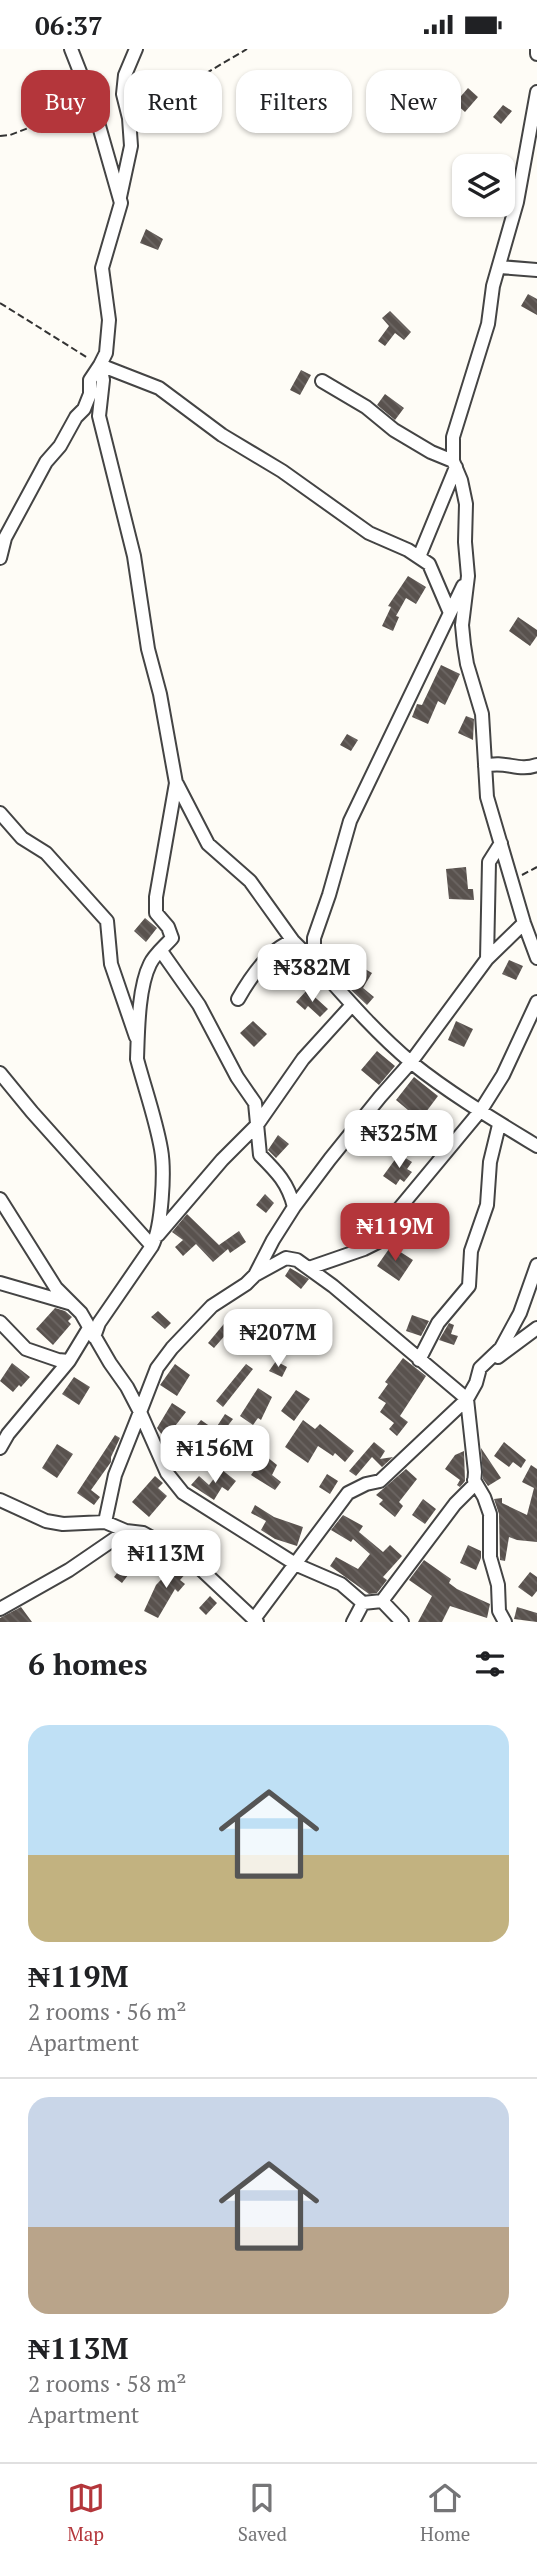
<!DOCTYPE html>
<html lang="en">
<head>
<meta charset="utf-8">
<style>
	:root { --surface:#fff; --page:#f6f6f6; --text:#202124; --muted:#757577; --line:#e0e0e0; --accent:#b4363b }
	body { margin:0; font-family:"PT Serif",serif; background:var(--page); color:var(--text); height:100vh; display:flex; flex-direction:column; font-size:26px; white-space:nowrap }
	* { box-sizing:border-box; margin:0 }
	p { font-size:23px; color:var(--muted) }
	.icon { flex:none; width:38px; height:38px; fill:none; stroke:currentColor; stroke-width:2; stroke-linecap:round; stroke-linejoin:round }
	.map { position:relative; height:1573px; overflow:hidden }
	.side { display:flex; flex-direction:column; background:var(--surface); flex:1 }
	.side>* { flex:none }
	.banner { position:absolute; left:21px; top:21px; width:495px; height:63px; display:flex; gap:14px }
	.controls { position:absolute; left:452px; top:105px; display:grid; gap:14px }
	.controls a { display:grid; place-items:center; width:63px; height:63px; border-radius:14px; background:var(--surface); box-shadow:0 2px 5px #0004; font-size:35px }
	.price { position:absolute; translate:-50% -60px; padding:0 16px; border-radius:14px; background:#fff; color:#222; font-size:23px; line-height:46px; filter:drop-shadow(0 2px 4px #0008) }
	.price::after { content:''; position:absolute; left:50%; top:42px; width:21px; height:16px; margin-left:-10px; background:inherit; clip-path:polygon(0 0,100% 0,50% 100%) }
	.price.active { background:var(--accent); color:#fff }
	ul { padding:0; list-style:none }
	li { display:grid; align-content:center; gap:14px; height:371px; padding:0 28px }
	li+li { border-top:2px solid var(--line) }
	li span { display:grid; place-items:center; height:217px; border-radius:21px; color:#555 }
	li>.icon { margin-inline-start:auto }
	span .icon { width:126px; height:126px; fill:#fffc; stroke-width:1 }
	li b { font-size:30px }
	h2 { display:flex; justify-content:space-between; align-items:center; height:84px; padding:0 28px; font-size:30px }
	.pill { padding:0 24px; border-radius:21px; background:var(--surface); box-shadow:0 2px 5px #0004; font-size:24px; line-height:63px }
	.pill.active { background:var(--accent); color:#fff }
	.status { display:flex; justify-content:space-between; align-items:center; height:49px; padding:0 35px; background:var(--surface); direction:ltr }
	.status svg { height:19px; fill:currentColor }
	.tabs { display:flex; justify-content:space-around; align-items:center; height:98px; border-top:2px solid var(--line); background:var(--surface); font-size:19px; color:var(--muted) }
	.tabs a { display:grid; justify-items:center; gap:4px }
	.tabs .active { color:var(--accent) }
	.map>svg:first-child { display:block }
</style>
</head>
<body>
<div class="status"><b>06:37</b><svg viewBox="0 0 49 12"><path d="M0 12V9h3v3zM5 12V6h3v6zM10 12V3h3v9zM15 12V0h3v12zM26 1h20v11H26zM47 4h2v5h-2z"/></svg></div>
<div class="map">
<svg width="537" height="1573" viewBox="0 0 537 1573">
	<defs>
		<pattern id="building-back-hatch" width="6" height="6" patternUnits="userSpaceOnUse" patternTransform="scale(1.75)"><rect width="6" height="6" fill="#59524e"/><path d="M-1 5l2 2M0 0l6 6M5-1l2 2" fill="none" stroke="#6c6663"/></pattern>
	</defs>
	<rect width="100%" height="100%" fill="#fefcf6"/>
	<path fill="url(#building-back-hatch)" d="M468 39 478 48 465 63 455 54Z
		M503 56 512 62 501 75 493 68Z
		M146 180 163 190 158 201 140 194Z
		M528 245 537 250V266L521 257Z
		M390 262 411 283 404 291 395 284 385 297 378 292 389 277 382 269Z
		M301 321 311 326 300 346 290 341Z
		M385 345 404 359 395 371 377 356Z
		M408 527 426 538 416 555 406 549 396 567 399 568 393 582 382 577 391 558 388 557Z
		M518 568 537 581V587L530 597 509 582Z
		M441 616 460 625 445 656 438 652 428 675 412 668 417 655 422 656Z
		M466 667 474 670 473 691 458 684Z
		M347 685 358 691 351 702 340 696Z
		M466 818 468 840H473L474 851 449 850 446 820Z
		M145 869 157 879 146 893 134 882Z
		M509 911 523 917 516 931 502 925Z
		M358 916 372 924 363 939 374 948 367 956 347 937Z
		M307 941 328 960 320 968 308 957 305 961 296 953Z
		M253 972 267 985 254 998 240 984Z
		M456 972 473 980 464 998 448 991Z
		M377 1002 395 1017 379 1036 361 1021Z
		M414 1028 438 1047 420 1071 396 1051Z
		M278 1086 289 1095 276 1109 268 1101Z
		M399 1105 412 1113 407 1120 412 1123 404 1133 400 1130 396 1136 383 1127Z
		M265 1145 274 1154 266 1164 256 1156Z
		M187 1165 219 1196 239 1182 246 1193 230 1204 228 1200 213 1213 196 1195 183 1207 175 1198 183 1191 172 1183Z
		M391 1197 413 1211 399 1232 377 1217Z
		M290 1219 309 1230 301 1240 285 1227Z
		M55 1259 65 1262 72 1268 68 1272 71 1275 53 1296 36 1280Z
		M158 1262 171 1274 165 1280 151 1268Z
		M412 1266 429 1272 421 1287 406 1282Z
		M228 1270 234 1276 214 1299 208 1294Z
		M449 1274 454 1276 451 1285 458 1287 454 1296 439 1291Z
		M403 1309 426 1327 400 1367 408 1373 397 1387 389 1380 394 1374 380 1363 386 1354 378 1349 388 1335 385 1333Z
		M276 1312 287 1318 282 1328 269 1322Z
		M12 1314 30 1328 21 1338 19 1336 13 1343 0 1332Z
		M175 1315 190 1326 177 1347 160 1336Z
		M246 1315 253 1320 223 1358 216 1352Z
		M74 1328 90 1338 79 1356 62 1345Z
		M258 1339 272 1348 261 1371 258 1369 253 1376 240 1367Z
		M296 1341 310 1350 294 1372 281 1362Z
		M172 1354 186 1363 165 1390 157 1379Z
		M225 1365 233 1370 216 1392 210 1388Z
		M201 1371 211 1378 194 1402 201 1408 193 1419 182 1410 178 1414 165 1399 161 1388 178 1400Z
		M303 1371 315 1380 320 1375 354 1402 345 1413 335 1404 333 1407 318 1397 308 1414 285 1398Z
		M115 1386 120 1389 111 1408V1413L91 1441 100 1448 94 1456 77 1444Z
		M374 1393 385 1402 380 1410 393 1408 382 1418 372 1408 356 1427 349 1422Z
		M504 1393 526 1411 521 1419 513 1413 509 1418 494 1407Z
		M57 1395 73 1405 57 1429 42 1419Z
		M481 1399 501 1429 488 1437 483 1430Z
		M464 1402 465 1432 460 1438 457 1436 460 1431 445 1420 455 1406Z
		M261 1403 277 1416 272 1426 281 1433 275 1441 251 1426 258 1416 255 1415Z
		M531 1416 537 1420V1493L517 1491 509 1488 505 1512 500 1511 499 1465 494 1450 502 1449V1454L527 1466 534 1439 522 1433Z
		M221 1420 236 1432 228 1442 222 1438 214 1451 191 1436 199 1427 209 1436Z
		M406 1420 417 1430 399 1453 403 1457 395 1468 379 1455 383 1451 376 1446Z
		M327 1425 338 1432 330 1445 319 1438Z
		M155 1427 163 1434 158 1439 167 1447 149 1468 132 1453Z
		M423 1450 436 1460 425 1475 412 1466Z
		M255 1456 274 1468 303 1478 297 1497 275 1490 261 1481 266 1472 251 1464Z
		M343 1466 363 1477 359 1483 383 1503 390 1496 402 1507 383 1528 387 1531 377 1544 369 1545 330 1517 336 1508 358 1520 370 1505 353 1490 351 1493 331 1481Z
		M468 1496 481 1502V1509L476 1521 460 1514Z
		M119 1505 135 1517 122 1534 114 1528 121 1519 113 1512Z
		M424 1511 451 1530 449 1534 457 1540 490 1555 487 1569 450 1557 442 1573H418L432 1547 409 1531Z
		M178 1513 189 1521 180 1531 185 1535 178 1543 175 1540 158 1569 144 1562 156 1536Z
		M530 1523 537 1528V1542L532 1548 518 1538Z
		M210 1547 217 1554 206 1566 199 1559Z
		M21 1558 32 1573H0V1569Z
		M517 1558 537 1564V1573L514 1570Z"/>
	<g fill="none" stroke-linecap="round" stroke-linejoin="round">
		<g stroke="#444" stroke-width="16">
			<path id="minor" d="M71 0 93 56 121 154 102 219 109 271 106 304 100 316 103 331 99 367 134 507 148 600 160 645 176 734 156 848V864L168 878 172 889C165 897 154 906 150 915 138 939 138 984 137 1010 145 1040 156 1071 161 1100 165 1122 162 1178 152 1197L99 1274 94 1288
				M537 0V5
				M537 43 517 153 493 237 488 275 453 388V412L461 431 466 455 465 493 468 527 462 576 464 596 467 615 482 665 487 748 524 874 537 909
				M120 148 131 97 129 69 123 45 125 26 136 0
				M500 218 537 221
				M322 332 366 358 394 381 431 403 453 412
				M419 508 456 418
				M0 509 5 489 46 413 60 397 76 368 84 360 90 345V331L100 316 159 339 222 386 282 422 369 484 408 501 429 515 450 564
				M463 537 350 772 329 846 314 889V913C345 948 376 984 412 1014 449 1044 496 1072 537 1097
				M485 717C505 711 518 723 537 716
				M177 735 208 795 250 832 293 892 314 913
				M0 764 22 789 46 804 107 872 111 915 136 988
				M161 902 199 956 237 1028 255 1054 260 1106C277 1123 288 1134 294 1158
				M487 910 489 813 501 794
				M238 950C250 929 270 899 293 892
				M0 1024 32 1063 152 1197
				M0 1150 56 1239 81 1264 110 1314 127 1338 140 1363 115 1426 105 1473
				M158 1186 222 1111 257 1076 303 1010 352 956
				M309 1219 364 1200 382 1191 393 1167 481 1061 503 1026 537 953
				M255 1226 273 1191 294 1158 330 1110 380 1048 411 1013 487 910 524 874
				M0 1234 69 1254
				M0 1273 26 1300 58 1311 69 1312 89 1279
				M498 1308 537 1279
				M419 1311 438 1274 469 1237 471 1202 487 1156 490 1113 499 1076
				M0 1399 8 1385 69 1312
				M474 1431 484 1448 490 1465V1508L498 1536 499 1562 505 1573
				M0 1451 46 1472 63 1475 105 1473 126 1482 143 1484 190 1510 257 1573
				M382 1552 455 1455 474 1436 475 1423 467 1350 476 1334 480 1319 501 1299 520 1264 537 1216
				M0 1560 69 1521 126 1482
				M254 1570 348 1444 366 1435 380 1432 467 1350 333 1237 297 1211 286 1209 255 1226 246 1235 212 1257 172 1299 157 1319 140 1363 167 1424 183 1444 297 1516 341 1535 363 1554
				M353 1573 363 1554 382 1552 402 1573"/>
		</g>
		<path stroke="#333" stroke-width="2" stroke-dasharray="7 3.5" stroke-linecap="butt" d="M136 43 157 42 177 31 203 26 247 0
			M0 87 10 86 81 59
			M0 254 88 309
			M522 826 537 818"/>
		<use href="#minor" stroke="#fff" stroke-width="12"/>
	</g>
</svg>
<div class="controls">
<a><svg class="icon" aria-label="layers" viewBox="0 0 24 24"><path d="M12 4l9 5-9 5-9-5zM3 14l9 5 9-5"/></svg></a>
</div>
<b class="price" style="left:312px;top:955px">₦382M</b>
<b class="price" style="left:399px;top:1121px">₦325M</b>
<b class="price active" style="left:395px;top:1214px">₦119M</b>
<b class="price" style="left:278px;top:1320px">₦207M</b>
<b class="price" style="left:215px;top:1436px">₦156M</b>
<b class="price" style="left:166px;top:1541px">₦113M</b>
<div class="banner">
<a class="pill active">Buy</a>
<a class="pill">Rent</a>
<a class="pill">Filters</a>
<a class="pill">New</a>
</div>
</div>
<section class="side">
<h2>6 homes<svg class="icon" aria-label="filters" viewBox="0 0 24 24"><path d="M4 7h16M4 17h16"/><circle cx="9" cy="7" r="2"/><circle cx="15" cy="17" r="2"/></svg></h2>
<ul>
<li><span style="background:linear-gradient(#bfe0f5 60%,#c2b280 0)"><svg class="icon" aria-label="home" viewBox="0 0 24 24"><path d="M3 11l9-7 9 7M6 9v11h12V9"/></svg></span><div><b>₦119M</b><p>2 rooms · 56 m²</p><p>Apartment</p></div></li>
<li><span style="background:linear-gradient(#c9d6e8 60%,#b9a48a 0)"><svg class="icon" aria-label="home" viewBox="0 0 24 24"><path d="M3 11l9-7 9 7M6 9v11h12V9"/></svg></span><div><b>₦113M</b><p>2 rooms · 58 m²</p><p>Apartment</p></div></li>
</ul>
</section>
<nav class="tabs">
<a class="active"><svg class="icon" aria-label="map" viewBox="0 0 24 24"><path d="M3 6l6-2 6 2 6-2v14l-6 2-6-2-6 2zM9 4v14M15 6v14"/></svg>Map</a>
<a><svg class="icon" aria-label="saved" viewBox="0 0 24 24"><path d="M7 4h10v16l-5-4-5 4z"/></svg>Saved</a>
<a><svg class="icon" aria-label="home" viewBox="0 0 24 24"><path d="M3 11l9-7 9 7M6 9v11h12V9"/></svg>Home</a>
</nav>
</body>
</html>
